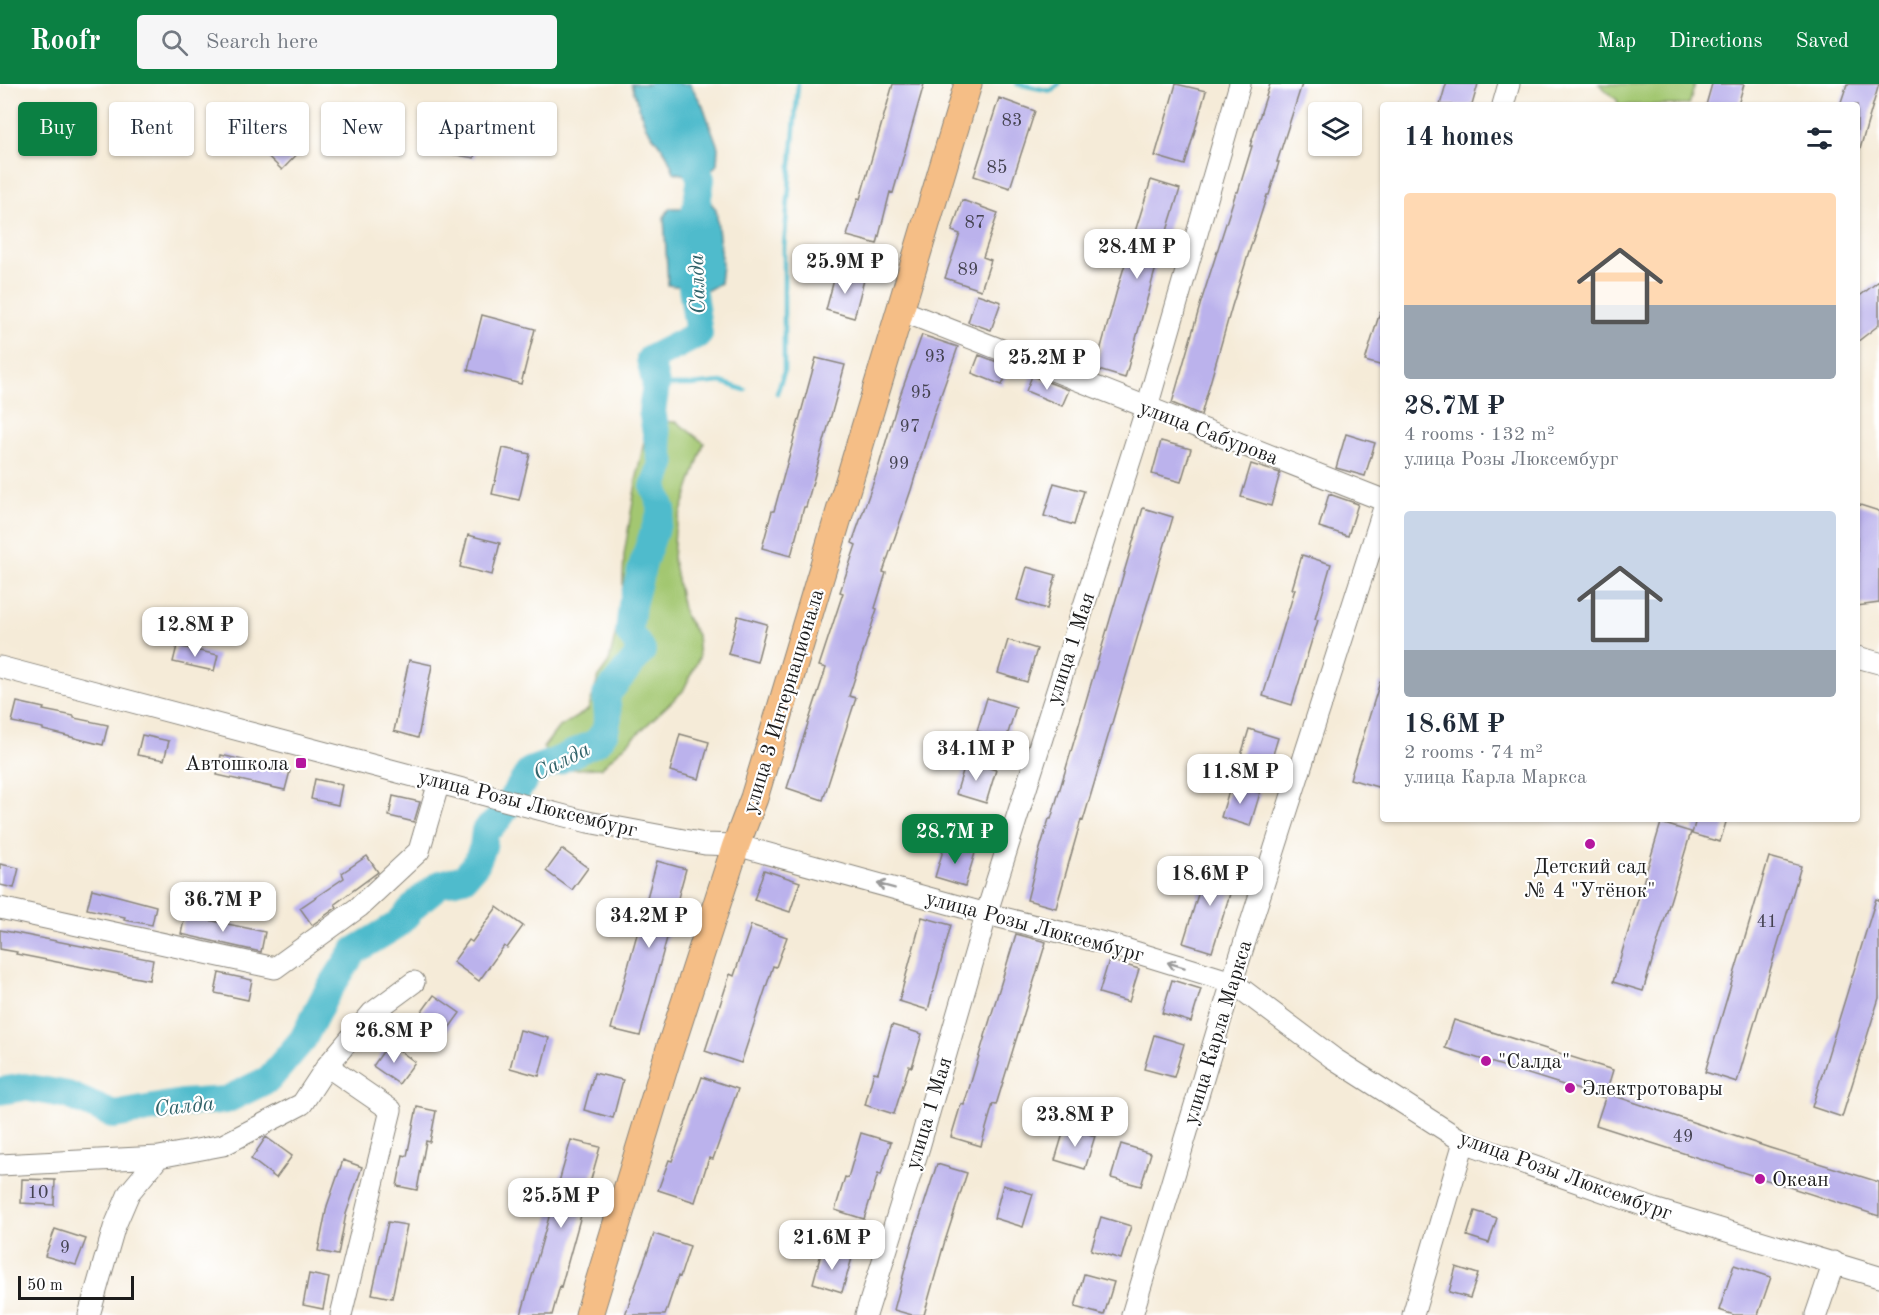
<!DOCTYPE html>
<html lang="en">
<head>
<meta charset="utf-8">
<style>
	:root { --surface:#fff; --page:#f6f6f7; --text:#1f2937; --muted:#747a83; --accent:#0b8043 }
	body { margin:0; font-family:"Old Standard TT",serif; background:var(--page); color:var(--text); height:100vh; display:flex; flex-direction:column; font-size:22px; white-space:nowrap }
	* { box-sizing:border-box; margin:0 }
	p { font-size:20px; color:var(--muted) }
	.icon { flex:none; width:33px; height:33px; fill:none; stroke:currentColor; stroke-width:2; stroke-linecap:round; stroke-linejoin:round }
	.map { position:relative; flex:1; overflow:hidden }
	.sheet { position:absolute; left:1380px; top:18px; width:480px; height:720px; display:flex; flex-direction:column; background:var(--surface); border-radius:6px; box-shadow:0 2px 4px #0004 }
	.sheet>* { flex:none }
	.banner { position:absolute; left:18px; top:18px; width:570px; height:54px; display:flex; gap:12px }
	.controls { position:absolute; left:1308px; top:18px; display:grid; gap:12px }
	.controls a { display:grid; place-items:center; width:54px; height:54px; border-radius:6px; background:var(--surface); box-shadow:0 2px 4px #0004; font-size:30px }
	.scale { position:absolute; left:18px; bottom:15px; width:116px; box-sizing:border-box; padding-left:6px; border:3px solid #1c1c1c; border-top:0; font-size:16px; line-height:21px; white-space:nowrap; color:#1c1c1c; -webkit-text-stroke:4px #fff; paint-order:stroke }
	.price { position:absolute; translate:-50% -51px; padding:0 14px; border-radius:12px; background:#fff; color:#222; font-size:20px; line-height:39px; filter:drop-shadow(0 2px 3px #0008) }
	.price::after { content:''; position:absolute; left:50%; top:36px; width:18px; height:14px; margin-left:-9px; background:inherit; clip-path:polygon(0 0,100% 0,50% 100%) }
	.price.selected { background:var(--accent); color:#fff }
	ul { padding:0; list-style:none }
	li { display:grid; align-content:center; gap:12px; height:318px; padding:0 24px }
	li span { display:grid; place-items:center; height:186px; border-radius:6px; color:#555 }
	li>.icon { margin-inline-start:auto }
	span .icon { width:108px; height:108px; fill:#fffc; stroke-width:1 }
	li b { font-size:26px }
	h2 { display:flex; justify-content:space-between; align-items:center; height:72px; padding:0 24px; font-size:26px }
	.pill { padding:0 21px; border-radius:6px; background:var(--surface); box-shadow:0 2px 4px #0004; font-size:21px; line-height:54px }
	.pill.selected { background:var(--accent); color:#fff }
	header { display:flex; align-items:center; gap:36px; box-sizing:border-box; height:84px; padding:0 30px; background:var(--accent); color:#fff }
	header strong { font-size:28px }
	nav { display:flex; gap:33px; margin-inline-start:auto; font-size:21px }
	.search { width:420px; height:54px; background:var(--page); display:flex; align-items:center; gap:15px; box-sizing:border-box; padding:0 21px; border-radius:6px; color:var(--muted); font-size:22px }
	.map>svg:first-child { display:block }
</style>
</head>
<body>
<header>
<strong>Roofr</strong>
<div class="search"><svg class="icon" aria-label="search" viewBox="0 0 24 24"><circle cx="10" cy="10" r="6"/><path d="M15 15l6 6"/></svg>Search here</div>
<nav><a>Map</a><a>Directions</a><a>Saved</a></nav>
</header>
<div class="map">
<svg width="1879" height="1231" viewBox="0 0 1879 1231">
	<rect width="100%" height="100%" fill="#fff"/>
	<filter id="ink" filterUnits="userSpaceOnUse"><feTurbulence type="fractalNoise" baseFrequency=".0167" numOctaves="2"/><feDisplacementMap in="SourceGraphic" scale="12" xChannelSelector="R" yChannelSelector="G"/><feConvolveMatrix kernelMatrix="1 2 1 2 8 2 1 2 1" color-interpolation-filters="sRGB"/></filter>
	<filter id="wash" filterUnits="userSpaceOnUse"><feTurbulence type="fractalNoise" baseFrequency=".008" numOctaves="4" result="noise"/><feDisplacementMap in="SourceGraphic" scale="24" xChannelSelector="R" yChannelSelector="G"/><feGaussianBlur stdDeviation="1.35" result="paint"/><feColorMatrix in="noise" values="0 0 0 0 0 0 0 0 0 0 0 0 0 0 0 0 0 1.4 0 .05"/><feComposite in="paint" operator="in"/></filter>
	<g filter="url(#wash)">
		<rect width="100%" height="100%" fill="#f5ebd8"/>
		<path fill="#a3c771" stroke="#607246" stroke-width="1.5" d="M1599 0H1695L1689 21H1617L1618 17Z
			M654 337 677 338 704 359 675 446 673 475 684 530 697 551 699 574 683 607 601 684 573 685 557 677 543 664 558 644 588 626 599 592 609 578 622 521 624 471 639 381 648 340Z"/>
		<path fill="#50bbcc" stroke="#366c74" stroke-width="1.5" d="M631 0H690L703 22 718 63 717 81 701 95 674 88 666 69 646 43Z
			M710 118 716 125 722 181 720 199 708 206 668 201 664 133 670 124H696Z"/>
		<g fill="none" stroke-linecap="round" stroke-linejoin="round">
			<path stroke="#50bbcc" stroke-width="4.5" d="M1017 0 1051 7 1059 0
				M656 301H692L721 298 745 306
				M777 309 784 288V162L798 0"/>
			<path stroke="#50bbcc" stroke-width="28" d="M0 1007 24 1003 68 1011 114 1031 182 1019 226 1016 269 995 303 955 325 912 354 867 397 841 420 816 440 800 464 794 476 780 483 763 485 747 497 737 530 687 557 677 597 658 605 647 608 633 606 611 642 567 629 548 632 521 644 476 662 425 654 403 662 380 652 327 656 301 650 275 699 250 692 203 696 124 701 95 681 49 664 0"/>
		</g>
		<g id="blocks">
			<path fill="#bbb2ec" d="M893 0H924L893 109 890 108 877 160 847 152 858 114 860 115Z
				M1176 0 1206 7 1185 81 1155 72Z
				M1270 0H1302L1277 78H1279L1269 111H1267L1232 222 1201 331 1172 319 1201 218 1236 108H1238L1252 62H1250Z
				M1446 0H1478L1472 21H1440Z
				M1712 0H1744L1738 21H1706Z
				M1847 0H1879L1860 65 1857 64V21H1840Z
				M999 14 1035 27 1010 104 974 92Z
				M264 26 303 64 282 86 243 48Z
				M429 45 477 53 474 74 426 66Z
				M1151 96 1180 105 1158 176 1125 294 1095 285 1117 206Z
				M962 116 998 129 983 173 991 176 981 206 945 194 960 150 952 147Z
				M836 188 864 196 854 234 826 226Z
				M1879 197V241L1857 258V214Z
				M977 210 1001 218 991 246 968 238Z
				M1380 228 1383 229V282L1365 277Z
				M482 231 535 245 521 300 468 286Z
				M922 251 958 263 933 333 911 406 883 488 886 489 875 524 877 525 849 612 856 614 823 716 787 704 826 584 819 582 843 509 840 508 856 461 852 459 877 388 898 317Z
				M979 271 1010 283 1002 301 972 289Z
				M816 274 845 281 806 423H804L791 472 762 464 772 427H774Z
				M1032 292 1069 306 1062 322 1026 307Z
				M1346 350 1375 359 1365 392 1336 384Z
				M1161 357 1191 365 1181 398 1152 390Z
				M503 364 530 370 519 416 492 410Z
				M1251 380 1280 389 1271 422 1241 413Z
				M1054 399 1084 407 1074 441 1044 432Z
				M1329 410 1358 420 1348 452 1319 443Z
				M1857 420 1879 427V519L1857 522Z
				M1143 424 1173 433 1083 737 1081 736 1056 824 1027 816 1039 768 1049 735H1051Z
				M468 451 500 459 492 491 460 483Z
				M1302 471 1331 480 1315 535 1318 536 1292 621 1263 612 1295 505H1292Z
				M1027 483 1056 491 1047 525 1017 516Z
				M738 532 767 540 757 578 728 570Z
				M1008 556 1037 565 1027 598 998 589Z
				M177 562 218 571 214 587 173 578Z
				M409 576 432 581 418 654 394 647Z
				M1380 598H1383V697L1381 704 1350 695Z
				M987 614 1016 623 1006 656 977 647Z
				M17 618 44 624 43 626 74 632V634L108 641 103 661 43 646V644L12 638Z
				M1249 645 1278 654 1268 687 1239 678Z
				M680 650 709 658 699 695 670 687Z
				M142 651 169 657 164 676 137 671Z
				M221 671 290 687 285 706 217 691Z
				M966 677 996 686 986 719 956 710Z
				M315 695 342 701 338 721 311 715Z
				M1231 700 1260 709 1250 742 1221 733Z
				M393 712 420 718 414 738 389 732Z
				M1696 735H1727L1720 758 1692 750Z
				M1661 739 1691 748 1643 907 1613 898Z
				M945 760 975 769 965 802 935 793Z
				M562 765 588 784 572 806 546 787Z
				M367 772 378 788 335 820 337 823 312 841 300 824 344 794 342 789Z
				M1769 773 1801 782 1737 998 1705 988Z
				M657 777 686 785 640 952 611 945Z
				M1208 778 1237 787 1212 868 1183 859Z
				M0 780 19 784 14 804 0 801Z
				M764 786 800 798 790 828 754 816Z
				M92 805 156 822 152 841 124 836 125 833 87 825Z
				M1876 815 1879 816V914L1842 1033 1812 1023Z
				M497 823 523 842 507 864 504 862 479 897 453 878 469 856 472 858Z
				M185 831 265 848 261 868 181 850Z
				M922 833 951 841 928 926 899 917Z
				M751 841 787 853 776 883 773 882 741 979 705 967 730 890 734 892Z
				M0 846 153 876 149 896 16 870 17 868 0 865Z
				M1016 850 1046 858 996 1021 993 1020 981 1062 951 1053 961 1020 964 1021Z
				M1109 876 1139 885 1129 918 1099 909Z
				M219 889 252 896 248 916 215 909Z
				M1172 896 1201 905 1191 938 1162 929Z
				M434 911 460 929 444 951 418 933Z
				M1454 936 1613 986 1606 1009 1770 1064 1879 1098V1132L1596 1041 1605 1014 1445 964Z
				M892 941 922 950 912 983 909 982 894 1030 865 1021 874 988 878 989Z
				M520 946 549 954 539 992 510 984Z
				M1154 951 1184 960 1174 993 1144 985Z
				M389 959 415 978 399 1000 373 982Z
				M594 989 623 996 613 1034 584 1026Z
				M702 993 738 1005 713 1075 709 1074 695 1118 658 1106 669 1076 672 1077Z
				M417 1023 436 1027 430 1058 426 1057 417 1106 397 1102 403 1071 407 1072Z
				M1065 1043 1095 1052 1085 1085 1055 1076Z
				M861 1049 891 1058 881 1091 878 1090 864 1135 835 1126 845 1093 848 1094Z
				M266 1053 292 1072 276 1094 251 1075Z
				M571 1056 600 1063 561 1203 560 1202 552 1231H521Z
				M1121 1060 1151 1069 1141 1102 1111 1094Z
				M343 1076 362 1083 346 1130 338 1171 318 1167 327 1122Z
				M937 1080 967 1089 944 1160 924 1231H912L894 1226 913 1155Z
				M22 1095 55 1096 54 1121 21 1119Z
				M1003 1101 1033 1110 1023 1143 994 1134Z
				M1475 1127 1497 1134 1489 1159 1467 1152Z
				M1101 1133 1131 1142 1121 1175 1091 1166Z
				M388 1138 407 1141 392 1214 372 1210Z
				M55 1145 86 1155 76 1181 45 1172Z
				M654 1150 690 1162 680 1193 678 1192 665 1231H625Z
				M822 1166 852 1174 842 1208 813 1199Z
				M1734 1181 1771 1193 1758 1231H1734L1719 1226Z
				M1456 1183 1478 1190 1470 1214 1449 1208Z
				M309 1190 329 1194 323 1225 303 1221Z
				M1084 1190 1114 1198 1104 1231 1075 1223Z"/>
		</g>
	</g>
	<g filter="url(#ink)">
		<use href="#blocks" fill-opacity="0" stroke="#88847a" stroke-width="1.5"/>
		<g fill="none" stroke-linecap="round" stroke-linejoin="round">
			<g stroke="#88847a" stroke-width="23">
				<path id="minor" d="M1503 21 1509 0
					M900 226 1383 416
					M1857 573 1879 579
					M0 583 588 738 705 760 736 761 987 830 1112 861 1232 898 1333 974 1464 1058 1654 1125 1879 1193
					M0 824 275 884 359 823 419 767 439 698
					M327 982 391 1026 341 1231
					M0 1081 159 1073 223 1061 302 1020 327 982 372 929 414 898
					M89 1231 114 1144 129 1109 159 1073
					M866 1231 919 1063 990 818 1147 323 1240 0
					M1132 1231 1232 898 1383 427
					M1413 1231 1464 1058
					M1816 1231 1834 1178"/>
			</g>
			<g stroke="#88847a" stroke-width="29">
				<path id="major" d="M589 1231 667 974 736 761 754 714 968 0"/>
			</g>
			<use href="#minor" stroke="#fff" stroke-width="21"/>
			<use href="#major" stroke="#f5be86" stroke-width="27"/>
		</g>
		<defs><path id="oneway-shaft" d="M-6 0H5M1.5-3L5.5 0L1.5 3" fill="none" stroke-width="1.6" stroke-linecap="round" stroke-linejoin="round" transform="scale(1.5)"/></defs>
		<g stroke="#999">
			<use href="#oneway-shaft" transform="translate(886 802) rotate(-165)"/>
			<use href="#oneway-shaft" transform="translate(1176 881) rotate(-163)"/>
		</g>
	</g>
	<g fill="#b5179e" stroke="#fff" stroke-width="2">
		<rect x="295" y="673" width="12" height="12" rx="3"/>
		<circle cx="1590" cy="760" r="6"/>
		<circle cx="1486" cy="977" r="6"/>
		<circle cx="1570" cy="1004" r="6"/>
		<circle cx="1760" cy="1095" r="6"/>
	</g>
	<g text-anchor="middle" stroke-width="4.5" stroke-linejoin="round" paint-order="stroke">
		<g font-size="18" fill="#444250">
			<text x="1012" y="42">83</text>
			<text x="997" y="89">85</text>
			<text x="975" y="144">87</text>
			<text x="968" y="191">89</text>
			<text x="935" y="278">93</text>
			<text x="921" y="314">95</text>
			<text x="910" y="348">97</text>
			<text x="899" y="385">99</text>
			<text x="1767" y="843">41</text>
			<text x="1683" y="1058">49</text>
			<text x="38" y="1114">10</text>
			<text x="65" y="1169">9</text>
		</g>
		<g font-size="21" fill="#1c1c1c" stroke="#fff">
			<text transform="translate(1209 348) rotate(21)" y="7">улица Сабурова</text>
			<text transform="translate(1070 564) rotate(-72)" y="7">улица 1 Мая</text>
			<text transform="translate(783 617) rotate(-73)" y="7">улица 3 Интернационала</text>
			<text transform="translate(528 719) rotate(14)" y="7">улица Розы Люксембург</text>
			<text transform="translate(1035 842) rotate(15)" y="7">улица Розы Люксембург</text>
			<text transform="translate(1217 948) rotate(-73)" y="7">улица Карла Маркса</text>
			<text transform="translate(928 1029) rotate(-73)" y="7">улица 1 Мая</text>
			<text transform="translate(1566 1091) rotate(20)" y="7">улица Розы Люксембург</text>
		</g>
		<g font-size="21" fill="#1c1c1c" stroke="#fff" text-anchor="start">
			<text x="289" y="686" text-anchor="end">Автошкола</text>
			<text x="1590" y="789" text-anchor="middle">Детский сад<tspan x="1590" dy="24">№ 4 "Утёнок"</tspan></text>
			<text x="1498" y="984">"Салда"</text>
			<text x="1582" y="1011">Электротовары</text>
			<text x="1772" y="1102">Океан</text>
		</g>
		<g font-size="22" font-style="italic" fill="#33646b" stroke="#fff">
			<text transform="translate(696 200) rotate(-92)" y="8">Салда</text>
			<text transform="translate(561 676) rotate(-27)" y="8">Салда</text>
			<text transform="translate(184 1021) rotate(-6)" y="8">Салда</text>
		</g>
	</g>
</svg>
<div class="controls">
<a><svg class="icon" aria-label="layers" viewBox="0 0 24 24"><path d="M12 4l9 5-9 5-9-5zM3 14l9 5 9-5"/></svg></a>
</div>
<div class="scale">50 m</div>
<b class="price" style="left:1137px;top:196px">28.4M ₽</b>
<b class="price" style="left:845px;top:211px">25.9M ₽</b>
<b class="price" style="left:1047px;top:307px">25.2M ₽</b>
<b class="price" style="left:195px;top:574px">12.8M ₽</b>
<b class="price" style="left:976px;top:698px">34.1M ₽</b>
<b class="price" style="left:1240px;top:721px">11.8M ₽</b>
<b class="price selected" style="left:955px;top:781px">28.7M ₽</b>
<b class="price" style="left:1210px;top:823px">18.6M ₽</b>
<b class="price" style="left:223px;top:849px">36.7M ₽</b>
<b class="price" style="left:649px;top:865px">34.2M ₽</b>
<b class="price" style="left:394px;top:980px">26.8M ₽</b>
<b class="price" style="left:1075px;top:1064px">23.8M ₽</b>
<b class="price" style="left:561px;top:1145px">25.5M ₽</b>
<b class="price" style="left:832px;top:1187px">21.6M ₽</b>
<div class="banner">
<a class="pill selected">Buy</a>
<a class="pill">Rent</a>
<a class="pill">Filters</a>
<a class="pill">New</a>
<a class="pill">Apartment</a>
</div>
<section class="sheet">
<h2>14 homes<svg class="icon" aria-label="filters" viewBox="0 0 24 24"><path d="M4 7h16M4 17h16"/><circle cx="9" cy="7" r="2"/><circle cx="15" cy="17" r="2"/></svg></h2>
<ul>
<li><span style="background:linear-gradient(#ffd9b3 60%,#9aa5b1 0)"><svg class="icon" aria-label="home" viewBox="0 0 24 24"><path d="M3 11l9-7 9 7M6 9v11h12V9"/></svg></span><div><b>28.7M ₽</b><p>4 rooms · 132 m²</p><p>улица Розы Люксембург</p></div></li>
<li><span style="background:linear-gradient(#c9d6e8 75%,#9aa5b1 0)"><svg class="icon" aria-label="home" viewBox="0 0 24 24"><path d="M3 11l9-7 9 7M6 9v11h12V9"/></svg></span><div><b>18.6M ₽</b><p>2 rooms · 74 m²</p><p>улица Карла Маркса</p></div></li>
</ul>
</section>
</div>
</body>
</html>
